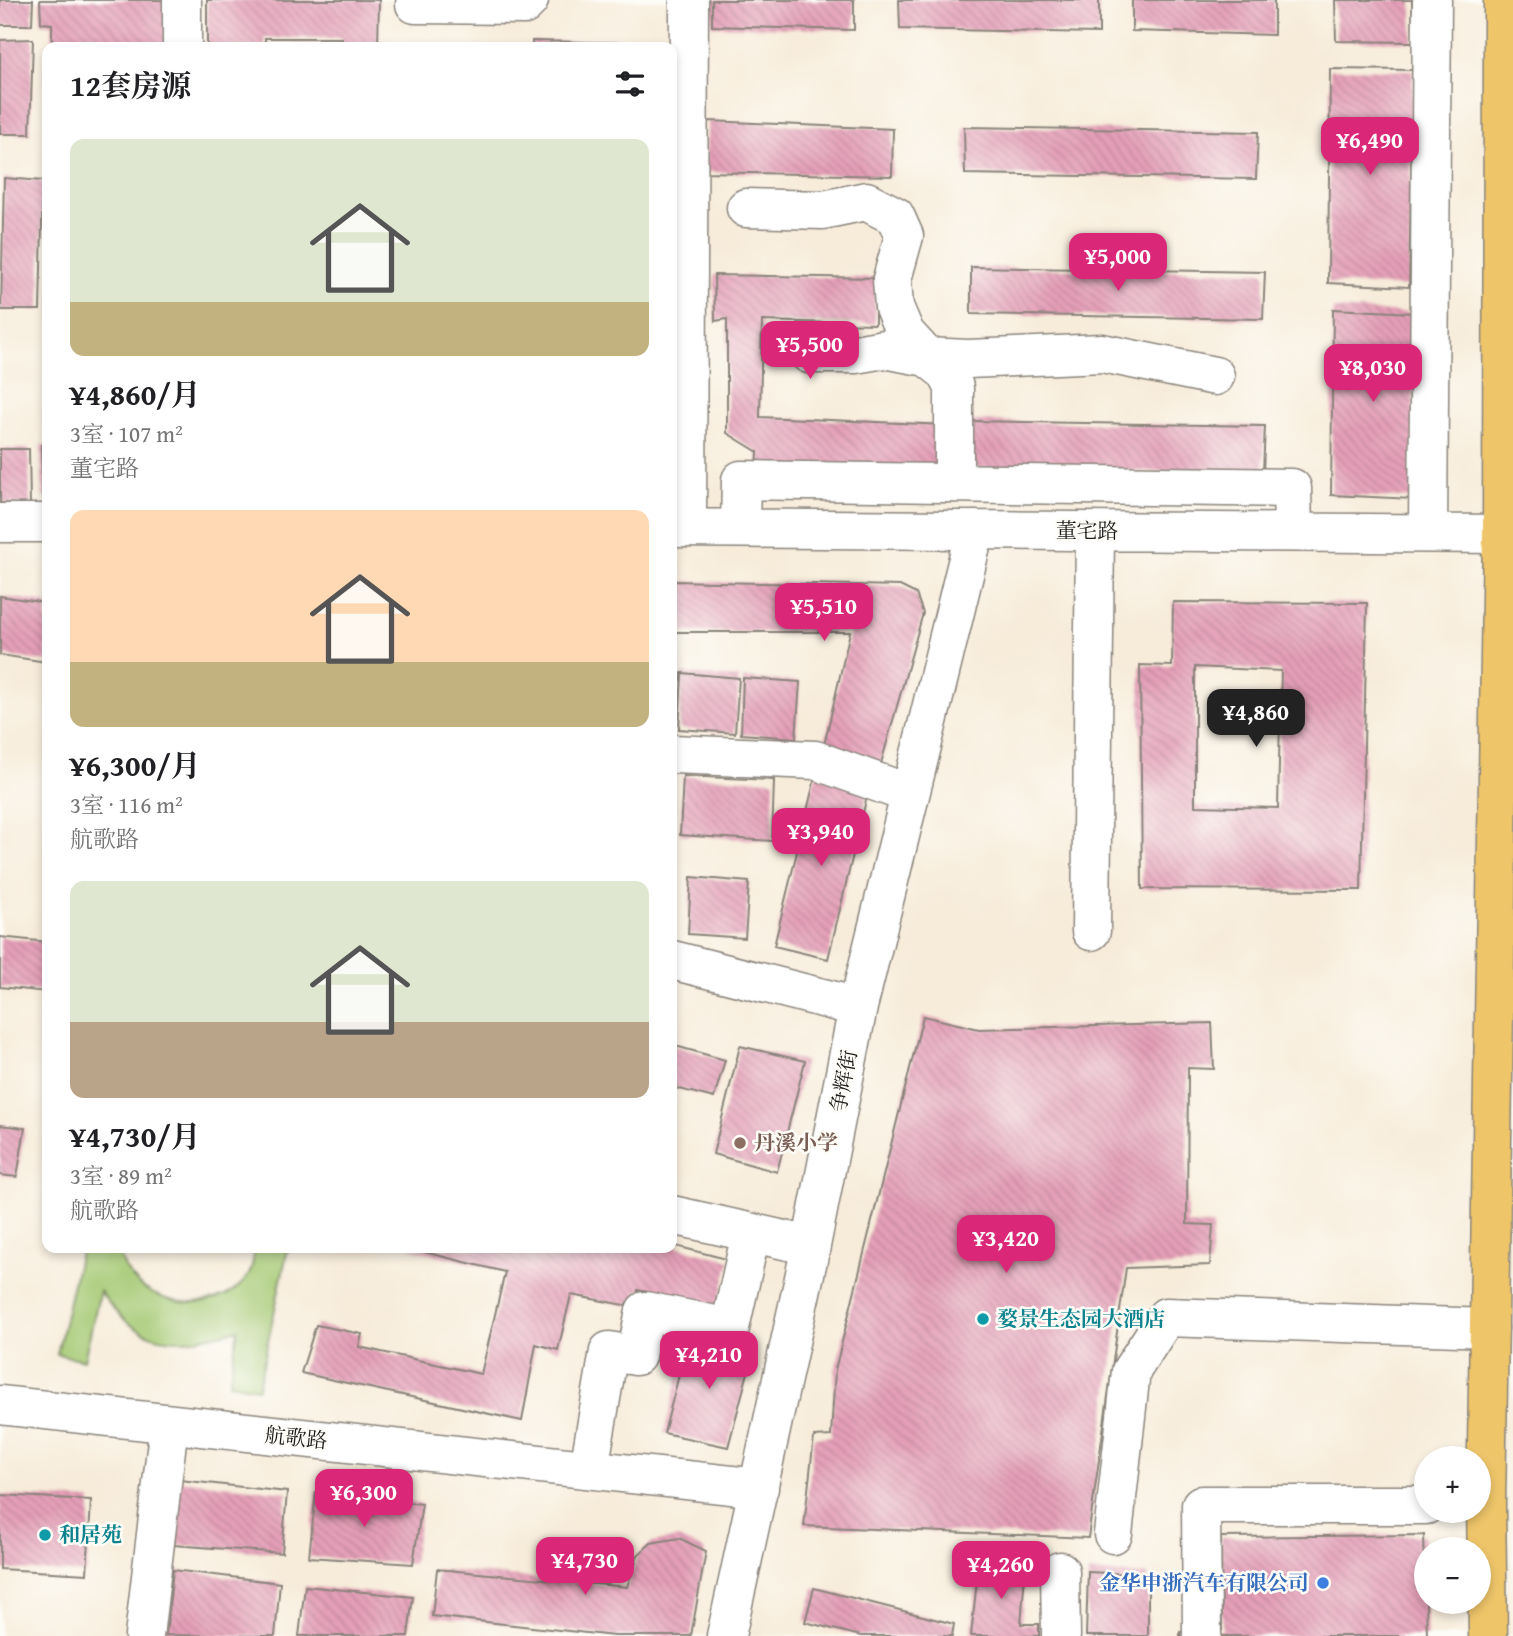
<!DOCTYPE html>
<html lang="zh">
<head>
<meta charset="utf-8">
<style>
	:root { --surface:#fff; --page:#f6f6f6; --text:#202124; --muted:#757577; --accent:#db2777 }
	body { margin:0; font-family:"Gentium Book Plus","Noto Serif SC",serif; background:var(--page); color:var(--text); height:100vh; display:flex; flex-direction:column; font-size:26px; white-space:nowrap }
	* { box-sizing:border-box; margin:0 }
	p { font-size:23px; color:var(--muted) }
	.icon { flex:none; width:38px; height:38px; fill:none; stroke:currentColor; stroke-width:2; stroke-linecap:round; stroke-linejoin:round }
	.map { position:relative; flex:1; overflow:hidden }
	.drawer { position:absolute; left:42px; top:42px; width:635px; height:1211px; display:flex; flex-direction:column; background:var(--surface); border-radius:14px; box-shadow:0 4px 10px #0003 }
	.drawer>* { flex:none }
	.fabs { position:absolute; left:1414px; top:1446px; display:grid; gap:14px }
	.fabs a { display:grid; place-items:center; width:77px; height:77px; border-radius:50%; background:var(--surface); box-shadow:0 4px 10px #0003; font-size:35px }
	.price { position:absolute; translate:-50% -60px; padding:0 16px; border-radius:14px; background:var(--accent); color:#fff; font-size:23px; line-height:46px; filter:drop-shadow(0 2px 4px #0008) }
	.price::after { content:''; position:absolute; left:50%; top:42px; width:21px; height:16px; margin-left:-10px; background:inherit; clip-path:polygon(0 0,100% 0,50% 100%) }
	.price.active { background:#222; color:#fff }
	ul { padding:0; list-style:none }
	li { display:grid; align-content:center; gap:14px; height:371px; padding:0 28px }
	li span { display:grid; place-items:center; height:217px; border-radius:14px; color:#555 }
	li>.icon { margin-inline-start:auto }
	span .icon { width:126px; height:126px; fill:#fffc; stroke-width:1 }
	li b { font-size:30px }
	h2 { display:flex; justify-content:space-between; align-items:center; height:84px; padding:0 28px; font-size:30px }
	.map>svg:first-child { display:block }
</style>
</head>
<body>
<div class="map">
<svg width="1513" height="1636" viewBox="0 0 1513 1636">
	<defs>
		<pattern id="building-back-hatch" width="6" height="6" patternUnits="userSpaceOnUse" patternTransform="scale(1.75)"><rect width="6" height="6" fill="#e49fb7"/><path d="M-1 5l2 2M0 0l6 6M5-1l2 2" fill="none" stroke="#c3889d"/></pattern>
	</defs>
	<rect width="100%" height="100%" fill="#fdfcf7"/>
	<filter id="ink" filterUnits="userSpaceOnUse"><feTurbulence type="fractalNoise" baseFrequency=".0143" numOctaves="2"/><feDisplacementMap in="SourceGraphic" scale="14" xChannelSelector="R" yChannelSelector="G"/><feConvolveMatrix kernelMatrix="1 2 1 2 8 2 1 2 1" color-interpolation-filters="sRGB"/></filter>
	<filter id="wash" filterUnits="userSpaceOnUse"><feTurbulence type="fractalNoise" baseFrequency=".00686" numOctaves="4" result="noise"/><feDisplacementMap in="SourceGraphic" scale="28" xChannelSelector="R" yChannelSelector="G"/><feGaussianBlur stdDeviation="1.57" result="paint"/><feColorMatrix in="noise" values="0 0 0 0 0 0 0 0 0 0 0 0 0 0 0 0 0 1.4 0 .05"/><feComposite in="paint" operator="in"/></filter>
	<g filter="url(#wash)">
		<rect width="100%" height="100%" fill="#f7ecda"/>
		<path fill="#a5c973" stroke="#607248" stroke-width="2" d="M81 1248H119C126 1305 216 1323 248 1276 253 1269 253 1257 255 1249L249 1248H288L258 1388 229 1383 238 1329C178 1347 137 1348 100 1291L84 1360 57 1354Z"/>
		<g id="blocks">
			<path fill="url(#building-back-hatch)" fill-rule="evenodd" d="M0 0H33L32 25H0Z
				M40 0H165V47H52V24L41 23Z
				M207 0H379L378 47H342V38H265V47H207Z
				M712 0H854V30L712 26Z
				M899 0H1099V33L900 29Z
				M1132 0H1274V35L1132 31Z
				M1335 0H1412L1413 42 1336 41Z
				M33 39 30 134H0V40Z
				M532 41 646 43V47H532Z
				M296 44 335 45V47H296Z
				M1330 69 1413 70 1409 287 1328 283Z
				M708 121 893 129 892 176 704 172Z
				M964 127 1258 132 1256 179 965 174Z
				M4 178 43 181 40 310H1Z
				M971 267 1265 272 1263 319 971 314Z
				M714 275 875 278V324L762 321 760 417 946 425 945 472 757 468 758 452 727 433V319L715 321Z
				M1333 309 1414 313 1413 499 1331 495Z
				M971 421 1265 426 1263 473 971 468Z
				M41 445H47V497L43 496Z
				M0 449H29L30 505 0 503Z
				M672 581 900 586 916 594 923 613 880 767 823 750 850 632H672Z
				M0 596 47 603V662L0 655Z
				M1173 602 1367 603 1361 890 1142 889 1140 665 1172 666ZM1195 667 1281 671 1278 808 1195 806Z
				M682 673 739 678 735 733 679 729Z
				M743 678 800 682 796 738 741 734Z
				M816 774 868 792 828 959 774 946Z
				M683 776 774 780 772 841 680 835Z
				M691 877 749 882 745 938 688 934Z
				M0 937 47 942V992L0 987Z
				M923 1016 979 1029 1212 1023 1214 1069 1188 1068 1187 1224 1213 1225 1210 1265 1126 1268 1088 1538 804 1526 814 1437 831 1436 835 1370Z
				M672 1045 725 1060 714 1098 672 1087Z
				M740 1046 805 1061 777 1172 713 1154Z
				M0 1125 25 1128 17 1177 0 1175Z
				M672 1245 730 1260 717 1310 638 1290 635 1307 571 1295 558 1350 536 1344 522 1421 301 1373 316 1325 362 1334 359 1347 481 1374 505 1272 408 1248H672Z
				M689 1336 754 1350 728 1447 664 1433Z
				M180 1480 287 1492 282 1553 174 1545Z
				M316 1492 422 1504 413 1564 309 1557Z
				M0 1495 91 1500 87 1574 0 1569Z
				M1424 1535 1427 1636H1180V1632L1222 1630 1221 1537Z
				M679 1538 706 1551 691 1636H614L432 1616 437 1569 627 1587 638 1555 651 1543Z
				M979 1562H1026L1021 1624H1039V1636H971Z
				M173 1570 280 1583 275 1636 166 1635Z
				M1088 1572 1148 1575V1636H1086Z
				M305 1586 413 1597 408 1636H299Z
				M814 1588 954 1624 952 1636H861L805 1622Z"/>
		</g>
	</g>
	<g filter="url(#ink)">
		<use href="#blocks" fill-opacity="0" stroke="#8a847b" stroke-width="2"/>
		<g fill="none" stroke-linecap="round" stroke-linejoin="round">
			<g stroke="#8a847b" stroke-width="41">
				<path id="minor" d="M182 0V47
					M415 4 524 5 529 0
					M746 208 823 210 866 201 895 216 904 236 892 279 894 307 905 333 927 357 946 372 954 387V483
					M809 354H855L884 349 927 357 968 359 1102 353 1215 376
					M0 523H47
					M672 528 1502 534
					M687 528 689 0
					M740 528 741 480 1292 488 1293 531
					M1428 531 1432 0
					M672 754 815 760 910 794
					M1091 931 1095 531
					M672 960 858 1007
					M672 1215 811 1246
					M0 1405 759 1488
					M589 1469 609 1351 636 1356 645 1311 730 1328 751 1233
					M1113 1534 1131 1371 1166 1317 1489 1328
					M1060 1571 1061 1636
					M144 1636 169 1424
					M726 1636 811 1246 858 1007 975 530
					M1202 1636 1201 1505H1426"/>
			</g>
			<g stroke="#8a847b" stroke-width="41">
				<path id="major" d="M1488 1636 1486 1505 1502 534 1503 0"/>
			</g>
			<use href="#minor" stroke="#fff" stroke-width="38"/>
			<use href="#major" stroke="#eec569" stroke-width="38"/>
		</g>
	</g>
	<circle fill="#8d6e63" stroke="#fdfcf7" stroke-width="2.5" cx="740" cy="1143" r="7"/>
	<g fill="#0f9aa8" stroke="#fdfcf7" stroke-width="2.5">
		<circle cx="983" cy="1319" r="7"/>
		<circle cx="45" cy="1535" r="7"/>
	</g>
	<circle fill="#3f7fe0" stroke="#fdfcf7" stroke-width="2.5" cx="1323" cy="1583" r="7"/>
	<g text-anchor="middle" stroke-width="5" stroke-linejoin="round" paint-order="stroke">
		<g font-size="21" fill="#1c1c1c" stroke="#fdfcf7">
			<text x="1087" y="538">董宅路</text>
			<text transform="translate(844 1081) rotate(-79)" y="7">争辉街</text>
			<text transform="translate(296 1438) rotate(6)" y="7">航歌路</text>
		</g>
		<g font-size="21" font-weight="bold" fill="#785e54" stroke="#fdfcf7" text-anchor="start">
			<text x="754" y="1150">丹溪小学</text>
		</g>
		<g font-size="21" font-weight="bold" fill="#0d838f" stroke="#fdfcf7" text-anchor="start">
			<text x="997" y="1326">婺景生态园大酒店</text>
			<text x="59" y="1542">和居苑</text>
		</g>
		<g font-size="21" font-weight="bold" fill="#366cbe" stroke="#fdfcf7" text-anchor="end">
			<text x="1309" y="1590">金华申浙汽车有限公司</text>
		</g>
	</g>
</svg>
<div class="fabs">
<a>+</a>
<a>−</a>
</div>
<b class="price" style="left:1370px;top:177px">¥6,490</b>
<b class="price" style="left:1118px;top:293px">¥5,000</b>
<b class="price" style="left:810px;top:381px">¥5,500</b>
<b class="price" style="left:1373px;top:404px">¥8,030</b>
<b class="price" style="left:824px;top:643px">¥5,510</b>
<b class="price active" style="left:1256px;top:749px">¥4,860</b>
<b class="price" style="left:821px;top:868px">¥3,940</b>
<b class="price" style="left:1006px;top:1275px">¥3,420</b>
<b class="price" style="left:709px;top:1391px">¥4,210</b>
<b class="price" style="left:364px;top:1529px">¥6,300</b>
<b class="price" style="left:585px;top:1597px">¥4,730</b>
<b class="price" style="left:1001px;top:1601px">¥4,260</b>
<section class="drawer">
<h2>12套房源<svg class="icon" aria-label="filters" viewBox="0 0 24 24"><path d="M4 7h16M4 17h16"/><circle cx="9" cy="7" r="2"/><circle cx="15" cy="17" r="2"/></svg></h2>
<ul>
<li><span style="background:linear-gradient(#dfe7d0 75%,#c2b280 0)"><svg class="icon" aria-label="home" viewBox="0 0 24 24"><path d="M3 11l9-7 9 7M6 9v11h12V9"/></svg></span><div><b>¥4,860/月</b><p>3室 · 107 m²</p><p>董宅路</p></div></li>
<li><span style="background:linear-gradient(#ffd9b3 70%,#c2b280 0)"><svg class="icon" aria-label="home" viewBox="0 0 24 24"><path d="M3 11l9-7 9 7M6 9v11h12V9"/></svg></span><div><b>¥6,300/月</b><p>3室 · 116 m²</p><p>航歌路</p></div></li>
<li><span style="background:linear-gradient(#dfe7d0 65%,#b9a48a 0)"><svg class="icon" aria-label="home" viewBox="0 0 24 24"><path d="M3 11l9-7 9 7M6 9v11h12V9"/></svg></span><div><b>¥4,730/月</b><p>3室 · 89 m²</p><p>航歌路</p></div></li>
</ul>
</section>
</div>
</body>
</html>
